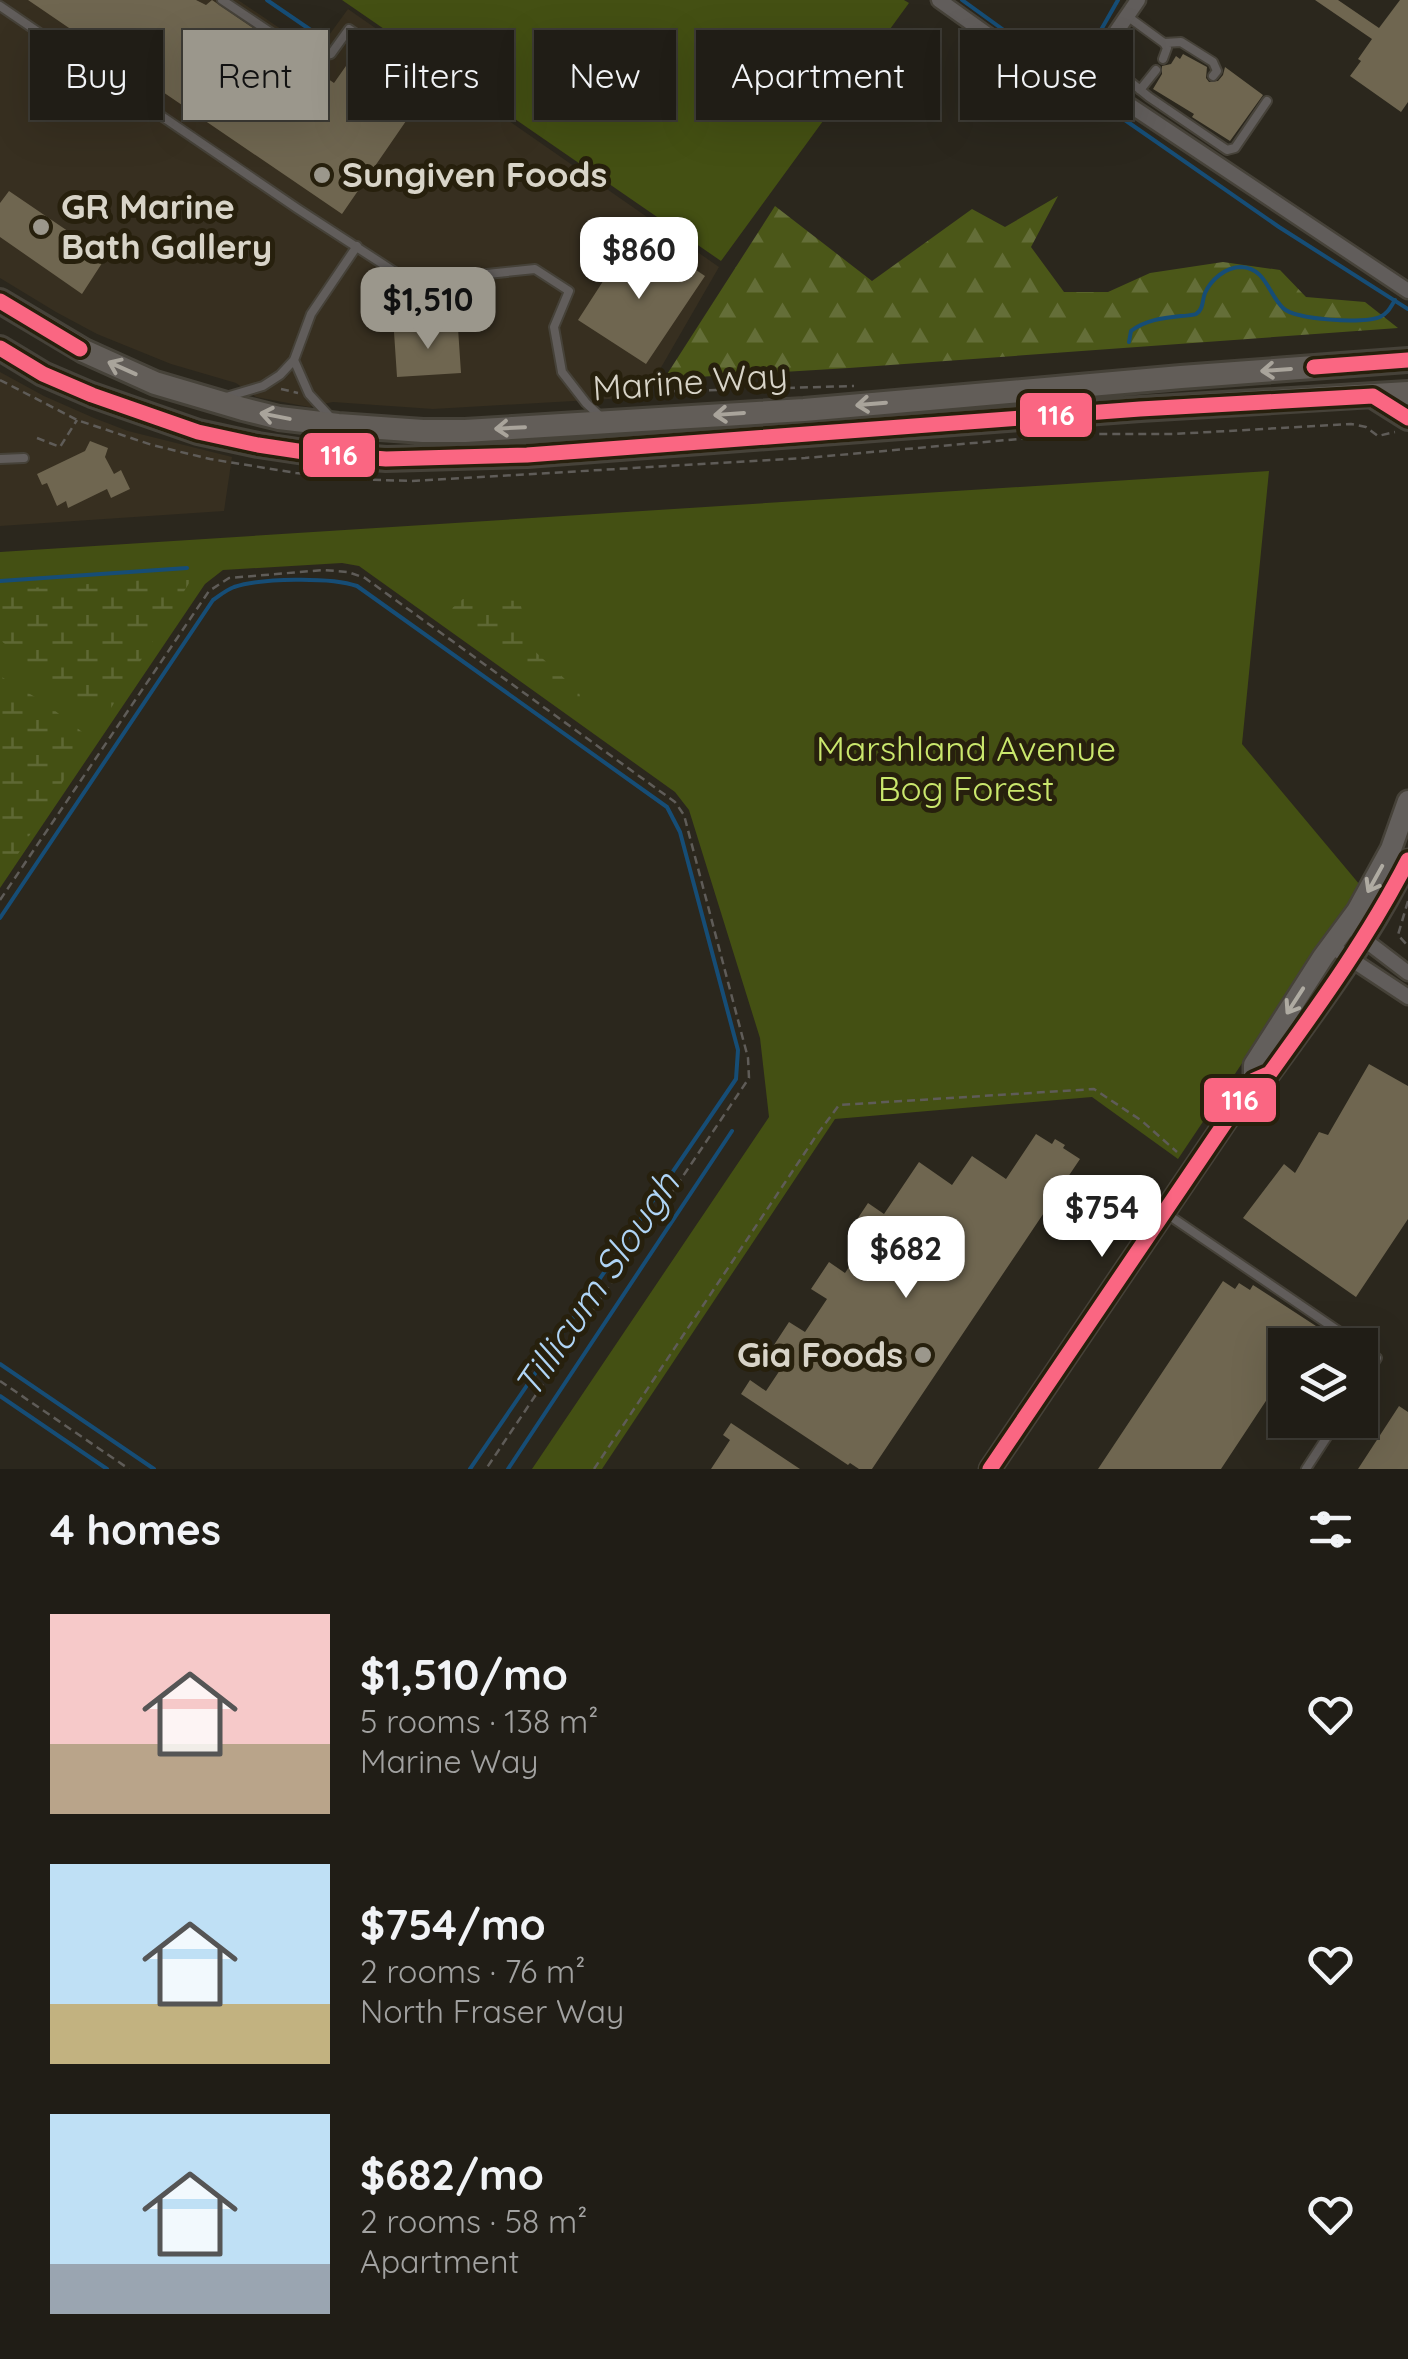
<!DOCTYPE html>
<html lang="en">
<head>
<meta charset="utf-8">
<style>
	:root { --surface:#201d16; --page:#2d2a23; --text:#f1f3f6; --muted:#a2a2a1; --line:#3d3b35; --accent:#9b978c }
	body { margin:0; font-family:Quicksand,sans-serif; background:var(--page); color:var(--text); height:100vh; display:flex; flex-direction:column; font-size:38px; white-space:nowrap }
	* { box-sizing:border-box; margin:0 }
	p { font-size:32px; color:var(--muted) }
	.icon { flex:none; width:55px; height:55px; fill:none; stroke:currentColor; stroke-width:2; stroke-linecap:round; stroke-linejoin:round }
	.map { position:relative; height:1469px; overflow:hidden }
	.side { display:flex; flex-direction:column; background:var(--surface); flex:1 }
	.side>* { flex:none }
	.guide { position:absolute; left:30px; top:30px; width:1350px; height:90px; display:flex; gap:20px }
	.controls { position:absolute; left:1268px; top:1328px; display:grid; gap:20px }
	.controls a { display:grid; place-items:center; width:110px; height:110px; border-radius:0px; background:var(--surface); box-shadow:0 10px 40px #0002,0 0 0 2px var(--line); font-size:50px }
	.price { position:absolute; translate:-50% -85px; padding:0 22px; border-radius:20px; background:#fff; color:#222; font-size:32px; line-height:65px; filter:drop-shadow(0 2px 5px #0008) }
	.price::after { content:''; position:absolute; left:50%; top:60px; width:30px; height:22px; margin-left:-15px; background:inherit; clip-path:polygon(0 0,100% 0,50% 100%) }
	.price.on { background:var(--accent); color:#111 }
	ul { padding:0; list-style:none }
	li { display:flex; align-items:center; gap:30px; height:250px; padding:0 50px }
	li span { display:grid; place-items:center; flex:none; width:280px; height:200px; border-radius:0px; color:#555 }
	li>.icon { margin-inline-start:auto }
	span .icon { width:120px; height:120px; fill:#fffc; stroke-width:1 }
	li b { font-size:42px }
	h2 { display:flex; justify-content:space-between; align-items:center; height:120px; padding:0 50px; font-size:42px }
	.pill { padding:0 35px; border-radius:0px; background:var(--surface); box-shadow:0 10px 40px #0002,0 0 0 2px var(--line); font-size:35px; line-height:90px }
	.pill.on { background:var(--accent); color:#111 }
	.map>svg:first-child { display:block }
</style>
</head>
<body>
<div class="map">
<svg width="1408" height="1469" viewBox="0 0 1408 1469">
	<defs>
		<pattern id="forest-firs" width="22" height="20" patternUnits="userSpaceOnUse" patternTransform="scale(2.5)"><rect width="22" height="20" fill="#4b5718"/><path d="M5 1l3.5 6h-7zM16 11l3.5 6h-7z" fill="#646e38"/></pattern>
		<pattern id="wetland-marsh" width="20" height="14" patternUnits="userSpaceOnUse" patternTransform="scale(2.5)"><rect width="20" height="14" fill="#445013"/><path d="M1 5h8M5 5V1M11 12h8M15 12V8" fill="none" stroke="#5e6834"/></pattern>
	</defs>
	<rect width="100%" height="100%" fill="#2b271d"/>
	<path fill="#372f20" d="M0 0H238L316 53 348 9 719 267 644 397 433 409 333 402 309 407 256 397 236 383 171 364 97 334 56 312 0 278Z
		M0 372 44 396 94 418 128 431 232 457 224 511 0 526Z"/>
	<path fill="#445013" d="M342 0H904L909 3 721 261Z
		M1269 471 1242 744 1360 885 1344 911 1178 1159 1092 1097 835 1119 602 1469H532L769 1117 760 1038 689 810 675 792 359 566 342 563 223 570 205 584 0 888V552Z"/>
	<path fill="url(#forest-firs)" d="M1058 196 1031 247 1064 292H1108L1150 273 1223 262 1280 270 1306 297 1365 302 1398 328 849 368 664 379 775 206 872 281 972 209 1005 227Z"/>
	<path fill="url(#wetland-marsh)" d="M193 577 111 708 88 710 0 640V590Z
		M463 599 520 601 529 646 579 692 583 710 444 615Z
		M0 676 45 703 90 738 0 883Z"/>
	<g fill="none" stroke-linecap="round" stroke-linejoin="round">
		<path stroke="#164d76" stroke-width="4" d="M267 0 318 35
			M962 0 1055 67
			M1085 58 1118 0
			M1103 101 1122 118 1279 227 1408 309
			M1129 342 1131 331C1145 320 1163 318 1181 316 1184 316 1194 315 1196 314 1204 309 1202 300 1205 293 1211 280 1225 267 1241 267 1266 268 1268 294 1283 308 1296 320 1364 324 1380 317 1388 313 1390 308 1395 300
			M0 581 187 568
			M0 918 213 600C219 596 226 590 234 587 261 578 331 577 357 586L667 807 680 832 738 1050 736 1079 470 1469
			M0 1364 154 1469
			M0 1396 107 1469
			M508 1469 732 1131"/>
	</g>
	<path fill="#6f6650" d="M28 0H196L206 5 212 0 334 83 353 56 394 84 401 74 426 92 342 214Z
		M1315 0H1338L1379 28 1400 0H1408V102L1401 112 1350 76 1361 61 1358 59 1372 39Z
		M1183 54 1207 67 1206 78 1209 82 1218 81 1223 75 1225 67 1263 95 1230 141 1192 117 1194 114 1153 89 1162 74V66L1171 64 1176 56 1180 59Z
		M9 191 106 257 82 294 0 237V203Z
		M629 241 686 278 693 268 705 276 646 364 578 320Z
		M458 328 461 373 397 377 394 332Z
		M90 441 108 448 105 457 114 474 121 470 130 489 111 498 107 489 68 508 66 501 57 506 47 483 42 485 37 474 85 451Z
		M1369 1064 1408 1086V1219L1356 1297 1243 1218 1284 1164 1295 1173 1319 1132 1328 1135Z
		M1036 1134 1052 1144 1055 1139 1065 1145 1063 1148 1080 1159 872 1469H859L850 1463 848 1465 741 1394 750 1380 766 1391 788 1358 772 1348 789 1322 805 1332 827 1299 811 1289 829 1262 845 1273 866 1241 850 1230 868 1203 884 1214 919 1162 952 1185 972 1156 1006 1179Z
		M1223 1281 1235 1289 1239 1283 1250 1290 1253 1285 1316 1326 1303 1345H1285V1372L1221 1469H1098Z
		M1399 1406 1408 1412V1469H1358Z
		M731 1423 800 1469H711L730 1440 723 1435Z"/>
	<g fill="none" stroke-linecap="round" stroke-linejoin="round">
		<g stroke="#464239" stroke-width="12">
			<path id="lane" d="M222 0 309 58 331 54 349 29 444 95 452 105
				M0 6 298 209 398 274 449 278 535 269 569 291 554 327 562 372 586 403 603 419
				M1127 16 1164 43 1167 48 1163 59
				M1164 43 1181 42 1213 62 1217 71 1213 76
				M1097 61 1116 70 1149 97 1227 150 1235 148 1267 101
				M1140 90 1156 70
				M294 360 309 394 332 419
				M226 397 263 386 280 375 294 360 311 314 357 246
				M0 459 24 458
				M1164 1212 1359 1345
				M1360 1346 1377 1358 1360 1385
				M1306 1469 1338 1420"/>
		</g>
		<g stroke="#464239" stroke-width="19">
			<path id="street" d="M939 0 1044 75C1058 82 1071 85 1086 76
				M1086 76 1408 291
				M1086 76 1138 0
				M1357 934 1408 973
				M1331 946 1408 997"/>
		</g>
		<g stroke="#464239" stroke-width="25">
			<path id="secondary" d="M1254 1080V1065L1323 957 1357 911 1391 849 1408 801
				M990 1469 1254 1080 1270 1073C1320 1004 1371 937 1408 860"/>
		</g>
		<g stroke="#464239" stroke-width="28">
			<path id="primary" d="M0 301 84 351 155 383 243 409 279 418 338 425 423 431H465L804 410 1181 377 1408 360
				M0 348 43 374 92 395 198 432 258 445 311 453 386 459 527 455 1140 409 1408 393
				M1373 396 1408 418"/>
		</g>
		<path stroke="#5f5c58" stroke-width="2.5" stroke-dasharray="8 5" stroke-linecap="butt" d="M0 380 77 420 152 445 210 459 296 473 348 479 412 481 805 458 1075 434H1174L1351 424 1366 427 1378 436 1395 432
			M281 389 298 393
			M644 392 854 386
			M37 438 60 447 77 420
			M0 900 209 591 229 578 324 570 348 572 365 578 675 802 684 815 748 1058 749 1078 486 1469
			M1408 901 1398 935 1408 946
			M0 1381 129 1469
			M594 1469 816 1136 839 1105 1094 1089 1142 1121 1177 1152"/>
		<use href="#lane" stroke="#615d5b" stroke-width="8"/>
		<use href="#street" stroke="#615d5b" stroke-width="14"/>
		<use href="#secondary" stroke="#635f5c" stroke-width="20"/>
		<use href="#primary" stroke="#625d58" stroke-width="22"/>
		<g stroke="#27200d" stroke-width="22">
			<path id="bus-1" d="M0 301 80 349
				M0 348 43 374 92 395 198 432 258 445 311 453 386 459 527 455 1140 409 1373 396 1408 418
				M1314 367 1408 360
				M990 1469 1254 1080 1270 1073C1320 1004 1369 936 1408 860"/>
		</g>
		<use href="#bus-1" stroke="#fa6682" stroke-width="15"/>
	</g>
	<defs><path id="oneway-shaft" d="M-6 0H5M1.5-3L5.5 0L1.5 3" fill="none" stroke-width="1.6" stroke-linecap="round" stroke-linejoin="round" transform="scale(2.5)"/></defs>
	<g stroke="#a9a49b">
		<use href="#oneway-shaft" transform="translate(122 368) rotate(-156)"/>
		<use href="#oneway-shaft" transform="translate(1276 370) rotate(176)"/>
		<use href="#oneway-shaft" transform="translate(871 404) rotate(175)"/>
		<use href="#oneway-shaft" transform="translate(729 414) rotate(176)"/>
		<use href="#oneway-shaft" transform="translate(275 416) rotate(-169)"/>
		<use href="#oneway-shaft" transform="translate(510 428) rotate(177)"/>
	</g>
	<g stroke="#afaba2">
		<use href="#oneway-shaft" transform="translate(1375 879) rotate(119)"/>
		<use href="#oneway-shaft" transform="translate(1295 1001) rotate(123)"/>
	</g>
	<g fill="#9b978c" stroke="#27200d" stroke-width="4">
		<circle cx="322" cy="175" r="10"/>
		<circle cx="41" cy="227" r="10"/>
		<circle cx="923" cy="1355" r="10"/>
	</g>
	<g text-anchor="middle" stroke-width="10" stroke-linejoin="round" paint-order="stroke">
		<g font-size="35" font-weight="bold" fill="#d8d4c8" stroke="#27200d" text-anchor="start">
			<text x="342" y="187">Sungiven Foods</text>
			<text x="61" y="219">GR Marine<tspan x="61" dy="40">Bath Gallery</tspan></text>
			<text x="903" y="1367" text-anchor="end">Gia Foods</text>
		</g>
		<g font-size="35" fill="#d8d4c8" stroke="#27200d">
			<text transform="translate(690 382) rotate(-4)" y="12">Marine Way</text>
		</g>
		<g font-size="35" fill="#cae76d" stroke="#27200d">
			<text x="966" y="761">Marshland Avenue<tspan x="966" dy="40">Bog Forest</tspan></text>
		</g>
		<g font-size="38" font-style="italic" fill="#afd4f5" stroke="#27200d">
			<text transform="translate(597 1285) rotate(-56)" y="13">Tillicum Slough</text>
		</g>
	</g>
	<g stroke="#27200d" stroke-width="4">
		<rect x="1018" y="391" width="76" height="48" rx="10" fill="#fa6682"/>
		<rect x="301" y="431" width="76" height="48" rx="10" fill="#fa6682"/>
		<rect x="1202" y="1076" width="76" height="48" rx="10" fill="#fa6682"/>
	</g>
	<g font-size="28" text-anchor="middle" font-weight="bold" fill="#fff">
		<text x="1056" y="425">116</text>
		<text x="339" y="465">116</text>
		<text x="1240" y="1110">116</text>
	</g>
</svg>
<div class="controls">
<a><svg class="icon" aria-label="layers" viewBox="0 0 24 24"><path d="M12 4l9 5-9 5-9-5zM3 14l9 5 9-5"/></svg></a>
</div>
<b class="price" style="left:639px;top:302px">$860</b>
<b class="price on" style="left:428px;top:352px">$1,510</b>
<b class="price" style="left:1102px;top:1260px">$754</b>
<b class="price" style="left:906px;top:1301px">$682</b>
<div class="guide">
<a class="pill">Buy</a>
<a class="pill on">Rent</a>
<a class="pill">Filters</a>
<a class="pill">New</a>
<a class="pill">Apartment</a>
<a class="pill">House</a>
</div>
</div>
<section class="side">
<h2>4 homes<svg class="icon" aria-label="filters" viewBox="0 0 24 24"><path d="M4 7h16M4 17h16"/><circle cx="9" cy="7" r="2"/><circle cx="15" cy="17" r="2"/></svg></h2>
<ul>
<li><span style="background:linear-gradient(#f6c9c9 65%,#b9a48a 0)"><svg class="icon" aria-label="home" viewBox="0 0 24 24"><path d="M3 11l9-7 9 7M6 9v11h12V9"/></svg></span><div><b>$1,510/mo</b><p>5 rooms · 138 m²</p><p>Marine Way</p></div><svg class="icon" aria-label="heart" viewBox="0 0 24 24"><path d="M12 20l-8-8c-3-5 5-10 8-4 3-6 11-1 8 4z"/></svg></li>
<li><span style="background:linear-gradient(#bfe0f5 70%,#c2b280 0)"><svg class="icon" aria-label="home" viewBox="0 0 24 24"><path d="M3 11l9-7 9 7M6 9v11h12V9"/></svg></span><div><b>$754/mo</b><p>2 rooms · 76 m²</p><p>North Fraser Way</p></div><svg class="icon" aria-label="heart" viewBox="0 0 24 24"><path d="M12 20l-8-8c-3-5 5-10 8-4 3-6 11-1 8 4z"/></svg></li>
<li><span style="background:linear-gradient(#bfe0f5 75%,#9aa5b1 0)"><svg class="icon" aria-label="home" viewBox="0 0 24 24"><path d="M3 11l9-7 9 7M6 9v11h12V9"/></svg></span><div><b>$682/mo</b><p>2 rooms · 58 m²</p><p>Apartment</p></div><svg class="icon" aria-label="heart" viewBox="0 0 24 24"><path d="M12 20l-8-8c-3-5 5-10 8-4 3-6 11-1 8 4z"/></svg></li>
</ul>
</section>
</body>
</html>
